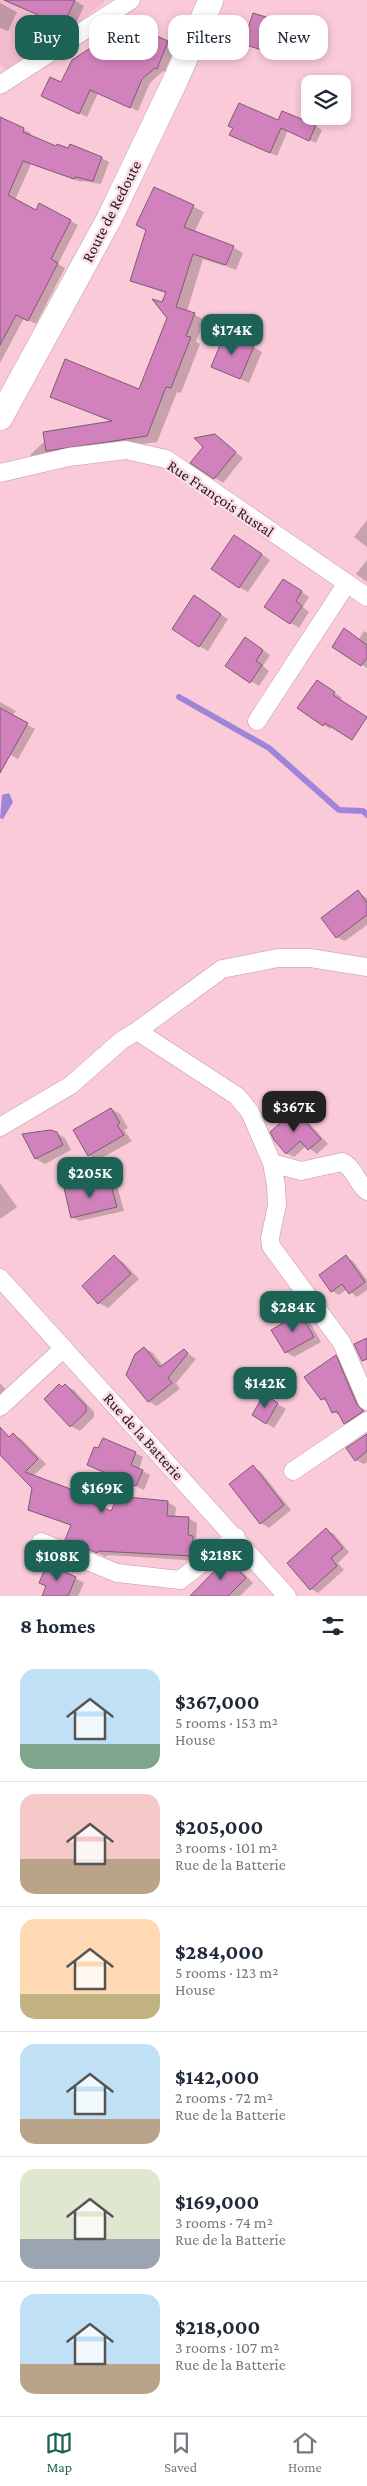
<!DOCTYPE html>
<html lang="en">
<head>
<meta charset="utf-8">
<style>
	:root { --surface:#fff; --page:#f2f2f3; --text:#1f2937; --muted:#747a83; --line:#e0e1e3; --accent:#1d6355 }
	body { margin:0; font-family:"Crimson Pro",serif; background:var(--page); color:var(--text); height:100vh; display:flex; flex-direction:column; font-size:19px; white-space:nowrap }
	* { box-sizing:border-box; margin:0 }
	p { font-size:16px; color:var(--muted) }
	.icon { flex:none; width:28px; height:28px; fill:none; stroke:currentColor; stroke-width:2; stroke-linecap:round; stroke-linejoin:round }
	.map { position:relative; height:1596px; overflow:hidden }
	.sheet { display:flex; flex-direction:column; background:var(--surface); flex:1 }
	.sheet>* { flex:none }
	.banner { position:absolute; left:15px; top:15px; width:338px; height:45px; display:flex; gap:10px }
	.fabs { position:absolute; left:301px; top:75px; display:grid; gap:10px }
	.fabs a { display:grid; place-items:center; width:50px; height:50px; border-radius:10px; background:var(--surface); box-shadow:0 2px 8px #0003; font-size:25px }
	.price { position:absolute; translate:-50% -42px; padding:0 11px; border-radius:10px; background:var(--accent); color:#fff; font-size:16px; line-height:32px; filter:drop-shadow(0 1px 2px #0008) }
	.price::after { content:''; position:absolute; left:50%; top:30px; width:15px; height:11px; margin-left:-8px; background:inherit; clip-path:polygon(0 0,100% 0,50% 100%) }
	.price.current { background:#222; color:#fff }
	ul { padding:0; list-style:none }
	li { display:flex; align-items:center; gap:15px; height:125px; padding:0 20px }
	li+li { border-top:1px solid var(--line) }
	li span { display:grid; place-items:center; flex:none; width:140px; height:100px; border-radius:15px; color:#555 }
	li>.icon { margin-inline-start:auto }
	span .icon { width:60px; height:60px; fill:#fffc; stroke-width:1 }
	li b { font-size:21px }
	h2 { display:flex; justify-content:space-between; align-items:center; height:60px; padding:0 20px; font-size:21px }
	.tag { padding:0 18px; border-radius:15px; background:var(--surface); box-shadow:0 2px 8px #0003; font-size:18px; line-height:45px }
	.tag.current { background:var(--accent); color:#fff }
	.menu { display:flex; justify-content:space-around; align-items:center; height:70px; border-top:1px solid var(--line); background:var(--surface); font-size:14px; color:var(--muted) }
	.menu a { display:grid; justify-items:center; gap:2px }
	.menu .current { color:var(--accent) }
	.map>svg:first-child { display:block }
</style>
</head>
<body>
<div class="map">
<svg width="367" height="1596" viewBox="0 0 367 1596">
	<rect width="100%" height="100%" fill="#facad9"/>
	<path fill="#f2bccd" d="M0 0H106L71 30 6 70 0 64Z"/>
	<path fill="#9e85d7" d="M9 793 13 802 3 819 0 818 2 795Z"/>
	<path fill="#0003" d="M34 0H74L84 6 73 30 30 10Z
		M0 3 17 12 8 31 0 28Z
		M278 22 285 26 276 55 245 43Z
		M138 29 175 47 165 72 163 71 150 83 138 111 98 93 87 117 50 100 62 84 130 49Z
		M0 119 31 133 30 136 57 147 102 158 109 162 101 184 82 181 81 182 31 164 15 200 36 211 40 204 78 225 58 264 65 268 36 324 24 318 0 363Z
		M278 122 315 126 322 130 316 143 288 130 277 156 238 138Z
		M155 188 204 212 194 233 232 247 224 266 203 259 187 311 205 320 196 342 200 344 181 393 177 392 157 442 79 452 39 461 30 455 46 440 113 422 52 397 139 391 168 318 163 304 167 294 131 280 147 230Z
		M234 248 243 253 236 270 226 266Z
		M253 347 262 352 249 383 213 366Z
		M214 435 243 458 223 483 215 478Z
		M367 520V547L354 537Z
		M243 541 270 560 248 592 239 587Z
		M367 560V582L356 574Z
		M292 585 309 597 303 607 309 612 299 628 266 607Z
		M202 602 228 619 208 651 199 646Z
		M364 631 367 633V668L334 647 359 639Z
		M253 643 270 655 263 666 269 671 259 686 227 666Z
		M325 686 342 698 331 729 323 725Z
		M0 702 16 711 12 716 35 729 18 759 6 753 0 764Z
		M358 892 367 898V925L345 941 337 937Z
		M111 1109 120 1114 128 1128 124 1130 132 1141 98 1160 89 1155Z
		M295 1111 303 1116 328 1144 317 1154 306 1146 294 1157 286 1153Z
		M56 1133 65 1138 71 1150 45 1164 36 1159 24 1135Z
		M110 1182 117 1186 124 1211 79 1221 72 1217 87 1184 91 1186Z
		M0 1183 17 1207 0 1219Z
		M114 1256 123 1262 139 1279 108 1308 99 1303 84 1286Z
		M346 1257 353 1261 367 1280V1290L357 1297 347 1289 339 1295 332 1291Z
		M300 1314 308 1319 321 1342 294 1357 286 1352Z
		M144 1348 153 1353 163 1366 184 1351 196 1359 176 1383 180 1389 157 1406 148 1401Z
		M336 1356 343 1360 363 1408 360 1410 366 1418 352 1427 345 1423 341 1416 333 1412 329 1403 322 1399Z
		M0 1383 8 1392 0 1399Z
		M65 1385 74 1390 94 1412V1417L80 1431 71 1426 63 1388Z
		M264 1396 286 1409 274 1428 253 1415Z
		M13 1434 21 1439 46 1464 33 1476 75 1492 84 1497 82 1501 112 1513 167 1502 176 1507 175 1518 189 1519 197 1523 196 1539 201 1542 200 1561 107 1555 106 1557 67 1540 72 1526 30 1509 33 1487 0 1453V1443L8 1436 10 1438Z
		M367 1437V1462L364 1464 356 1460Z
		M135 1453 143 1457 139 1469 150 1475 144 1490 88 1465Z
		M253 1467 261 1472 291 1510 269 1528 261 1523Z
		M326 1530 334 1534 349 1552 338 1563 344 1570 318 1593 311 1589Z
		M227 1560 235 1564 253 1583 240 1596H192Z
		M75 1578 84 1583 78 1596H43Z"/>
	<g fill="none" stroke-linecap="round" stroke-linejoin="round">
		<path stroke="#9e85d7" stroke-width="6" d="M179 697 269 748 339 810 363 811 367 815"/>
	</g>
	<path fill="#d182bc" stroke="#7d5b73" d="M4 0H75L63 26Z
		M253 13 279 21 268 52 243 44Z
		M137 27 168 41 157 69 155 68 142 79 130 108 90 90 79 114 41 96 50 77 61 82 72 60 101 41 122 51 124 45 129 47Z
		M239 103 278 120 282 111 316 125 309 141 281 128 270 153 229 135 233 128 228 126Z
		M0 117 24 128 23 132 56 146 57 144 68 148 70 144 102 157 93 181 75 177 74 179 23 161 8 195 36 210 39 203 71 220 51 259 58 263 28 321 16 315 0 345Z
		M154 187 194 205 184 227 234 246 226 265 193 254 176 307 195 313 186 336 191 337 171 388 166 387 147 436 46 451 43 432 112 421 50 397 65 359 139 389 167 318 152 299 162 302 166 292 130 281 146 230 136 225Z
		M225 333 254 346 240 379 211 367Z
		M215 434 236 452 214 479 190 463 203 447 194 438Z
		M234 535 262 554 239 588 211 569Z
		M283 579 302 591 296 601 302 606 290 624 264 607Z
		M194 595 221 614 199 647 172 629Z
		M344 628 367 645V658L361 666 332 647Z
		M245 637 263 650 256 661 262 665 250 683 225 666Z
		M317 680 335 692 333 695 367 717 352 740 325 723 323 726 297 708Z
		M0 708 28 723 0 773Z
		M358 890 367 903V915L336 938 321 918Z
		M111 1108 120 1123 117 1125 124 1135 88 1156 73 1130Z
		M295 1110 321 1139 308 1150 300 1141 286 1154 274 1140 270 1132Z
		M50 1130 57 1132 63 1145 35 1159 22 1134Z
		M110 1181 117 1207 71 1218 64 1188 87 1182 88 1186Z
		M114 1255 131 1274 98 1304 82 1286Z
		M346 1255 365 1282 349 1294 342 1284 331 1292 319 1275Z
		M300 1313 314 1337 285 1353 271 1330Z
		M367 1338V1359L362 1361 354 1344Z
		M144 1347 160 1367 184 1349 188 1353 168 1378 172 1383 148 1402 126 1375 135 1354Z
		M336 1355 357 1405 364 1411 344 1424 337 1411 332 1413 325 1398 321 1400 304 1377Z
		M59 1384 62 1387 65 1384 86 1406V1412L70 1427 44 1399Z
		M264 1394 278 1403 266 1424 252 1415Z
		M0 1427 9 1437 13 1433 38 1459 25 1472 76 1491 74 1496 111 1511 118 1496 168 1501 167 1516 189 1517 188 1535 193 1536 192 1556 98 1551 97 1553 65 1540 71 1525 28 1510 32 1488 0 1455Z
		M367 1434V1451L355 1461 346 1448Z
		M103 1438 136 1452 131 1465 143 1470 136 1486 87 1465 94 1447 98 1448Z
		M253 1465 284 1505 260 1524 229 1484Z
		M326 1528 343 1548 331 1558 337 1566 310 1590 287 1563Z
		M227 1558 246 1578 228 1596H190Z
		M47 1564 76 1577 68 1596H42L46 1586 39 1583Z"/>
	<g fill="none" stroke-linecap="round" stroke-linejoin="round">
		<g stroke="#c598a7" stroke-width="19">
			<path id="minor" d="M0 85 131 0
				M0 473 69 457 126 450 166 459 367 597
				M257 721 347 583
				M137 1031 222 969 278 958H310L367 967
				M0 1127 71 1085 122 1040 137 1031 237 1096 250 1112 272 1163 276 1186 277 1205 270 1238 271 1246 342 1343 367 1401
				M272 1163 301 1171 342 1162C354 1167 357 1183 367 1191
				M0 1278 287 1596
				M0 1407 64 1348
				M293 1471 367 1421
				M41 1542 117 1573 180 1580 236 1537"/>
		</g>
		<g stroke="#c598a7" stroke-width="26">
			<path id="secondary" d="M0 418 109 219 176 79 211 0"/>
		</g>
		<use href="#minor" stroke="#fff" stroke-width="18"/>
		<use href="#secondary" stroke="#fff" stroke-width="25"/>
	</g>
	<g text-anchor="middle" stroke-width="5" stroke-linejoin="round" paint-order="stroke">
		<g font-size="16" fill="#2a191f" stroke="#fadde6">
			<text transform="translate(111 211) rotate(-63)" y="6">Route de Redoute</text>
			<text transform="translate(221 498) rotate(34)" y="6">Rue François Rustal</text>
			<text transform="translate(144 1436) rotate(48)" y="6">Rue de la Batterie</text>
		</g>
	</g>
</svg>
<div class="fabs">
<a><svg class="icon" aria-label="layers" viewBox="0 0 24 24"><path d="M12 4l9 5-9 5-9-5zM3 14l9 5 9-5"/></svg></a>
</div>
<b class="price" style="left:232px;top:356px">$174K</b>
<b class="price current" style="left:294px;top:1133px">$367K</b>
<b class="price" style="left:90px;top:1199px">$205K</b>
<b class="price" style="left:293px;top:1333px">$284K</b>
<b class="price" style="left:265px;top:1409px">$142K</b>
<b class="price" style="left:102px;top:1514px">$169K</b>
<b class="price" style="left:221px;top:1581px">$218K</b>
<b class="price" style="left:57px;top:1582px">$108K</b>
<div class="banner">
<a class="tag current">Buy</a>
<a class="tag">Rent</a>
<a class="tag">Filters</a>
<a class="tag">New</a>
</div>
</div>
<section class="sheet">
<h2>8 homes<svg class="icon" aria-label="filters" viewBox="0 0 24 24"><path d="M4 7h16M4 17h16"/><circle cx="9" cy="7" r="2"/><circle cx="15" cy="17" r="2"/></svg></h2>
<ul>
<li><span style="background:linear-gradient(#bfe0f5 75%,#7fa58c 0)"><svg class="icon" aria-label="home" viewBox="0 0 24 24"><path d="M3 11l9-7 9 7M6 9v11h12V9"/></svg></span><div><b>$367,000</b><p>5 rooms · 153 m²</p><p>House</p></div></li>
<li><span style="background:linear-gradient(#f6c9c9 65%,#b9a48a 0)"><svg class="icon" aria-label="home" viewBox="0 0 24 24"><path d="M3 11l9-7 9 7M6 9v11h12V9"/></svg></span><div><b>$205,000</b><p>3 rooms · 101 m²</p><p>Rue de la Batterie</p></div></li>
<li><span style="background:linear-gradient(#ffd9b3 75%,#c2b280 0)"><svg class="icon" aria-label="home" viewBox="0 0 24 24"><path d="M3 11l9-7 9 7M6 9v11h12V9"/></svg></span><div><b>$284,000</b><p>5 rooms · 123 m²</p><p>House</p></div></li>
<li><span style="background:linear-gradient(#bfe0f5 75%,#b9a48a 0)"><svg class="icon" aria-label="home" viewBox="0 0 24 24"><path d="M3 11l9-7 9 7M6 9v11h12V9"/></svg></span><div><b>$142,000</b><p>2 rooms · 72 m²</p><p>Rue de la Batterie</p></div></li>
<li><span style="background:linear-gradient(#dfe7d0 70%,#9aa5b1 0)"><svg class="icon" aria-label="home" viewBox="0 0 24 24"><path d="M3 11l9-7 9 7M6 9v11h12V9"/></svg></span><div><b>$169,000</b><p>3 rooms · 74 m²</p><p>Rue de la Batterie</p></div></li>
<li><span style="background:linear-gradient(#bfe0f5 70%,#b9a48a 0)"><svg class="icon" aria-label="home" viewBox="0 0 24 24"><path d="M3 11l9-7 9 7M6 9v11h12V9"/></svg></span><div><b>$218,000</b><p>3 rooms · 107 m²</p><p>Rue de la Batterie</p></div></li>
</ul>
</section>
<nav class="menu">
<a class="current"><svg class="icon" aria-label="map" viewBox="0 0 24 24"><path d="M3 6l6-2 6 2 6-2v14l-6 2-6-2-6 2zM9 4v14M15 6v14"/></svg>Map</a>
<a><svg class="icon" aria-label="saved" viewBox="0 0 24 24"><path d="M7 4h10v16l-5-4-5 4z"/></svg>Saved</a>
<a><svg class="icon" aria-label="home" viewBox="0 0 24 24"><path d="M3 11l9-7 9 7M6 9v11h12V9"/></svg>Home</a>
</nav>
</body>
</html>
